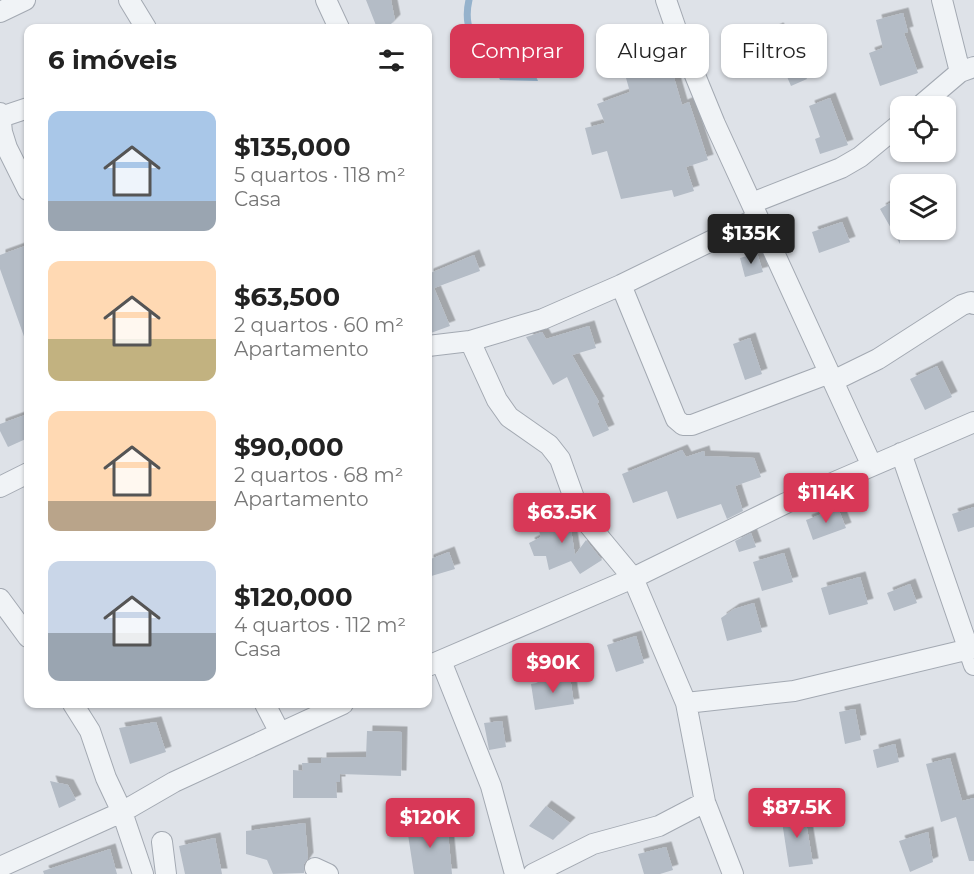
<!DOCTYPE html>
<html lang="pt">
<head>
<meta charset="utf-8">
<style>
	:root { --surface:#fff; --page:#f6f6f6; --text:#222; --muted:#767676; --accent:#d83857 }
	body { margin:0; font-family:Montserrat,sans-serif; background:var(--page); color:var(--text); height:100vh; display:flex; flex-direction:column; font-size:22px; white-space:nowrap }
	* { box-sizing:border-box; margin:0 }
	p { font-size:20px; color:var(--muted) }
	.icon { flex:none; width:33px; height:33px; fill:none; stroke:currentColor; stroke-width:2; stroke-linecap:round; stroke-linejoin:round }
	.map { position:relative; flex:1; overflow:hidden }
	.side { position:absolute; left:24px; top:24px; width:408px; height:684px; display:flex; flex-direction:column; background:var(--surface); border-radius:12px; box-shadow:0 2px 4px #0004 }
	.side>* { flex:none }
	.banner { position:absolute; left:450px; top:24px; width:434px; height:54px; display:flex; gap:12px }
	.controls { position:absolute; left:890px; top:96px; display:grid; gap:12px }
	.controls a { display:grid; place-items:center; width:66px; height:66px; border-radius:12px; background:var(--surface); box-shadow:0 2px 4px #0004; font-size:30px }
	.price { position:absolute; translate:-50% -51px; padding:0 14px; border-radius:6px; background:var(--accent); color:#fff; font-size:20px; line-height:39px; filter:drop-shadow(0 2px 3px #0008) }
	.price::after { content:''; position:absolute; left:50%; top:36px; width:18px; height:14px; margin-left:-9px; background:inherit; clip-path:polygon(0 0,100% 0,50% 100%) }
	.price.active { background:#222; color:#fff }
	ul { padding:0; list-style:none }
	li { display:flex; align-items:center; gap:18px; height:150px; padding:0 24px }
	li span { display:grid; place-items:center; flex:none; width:168px; height:120px; border-radius:12px; color:#555 }
	li>.icon { margin-inline-start:auto }
	span .icon { width:72px; height:72px; fill:#fffc; stroke-width:1 }
	li b { font-size:26px }
	h2 { display:flex; justify-content:space-between; align-items:center; height:72px; padding:0 24px; font-size:26px }
	.chip { padding:0 21px; border-radius:12px; background:var(--surface); box-shadow:0 2px 4px #0004; font-size:21px; line-height:54px }
	.chip.active { background:var(--accent); color:#fff }
	.map>svg:first-child { display:block }
</style>
</head>
<body>
<div class="map">
<svg width="974" height="874" viewBox="0 0 974 874">
	<defs>
		<filter id="shadow"><feDropShadow dx="5.5" dy="-5.5" stdDeviation="0" flood-color="#0004"/></filter>
	</defs>
	<rect width="100%" height="100%" fill="#dee2e8"/>
	<path fill="#95b2cc" d="M488 49 526 53 538 81 500 80Z"/>
	<g fill="none" stroke-linecap="round" stroke-linejoin="round">
		<path stroke="#95b2cc" stroke-width="7" d="M469 0C462 30 476 43 494 65"/>
	</g>
	<path fill="#b4bcc6" filter="url(#shadow)" d="M366 0H391L395 20 387 28H377Z
		M903 13 908 32 904 33 918 73 880 86 869 53 883 48 876 20Z
		M778 28 797 60 798 59 807 79 791 86 779 58 770 63 761 46 771 41 767 33Z
		M663 40 682 105 689 102 708 160 686 167 694 191 674 197 672 190 621 199 607 151 592 155 585 128 605 123 597 104 630 92 626 78 630 77 623 52Z
		M830 98 848 145 820 154 815 139 820 137 809 106Z
		M900 197V244L880 209Z
		M842 222 850 242 819 253 812 232Z
		M28 245V341L26 342 0 269V255Z
		M757 253 763 272 745 277 740 258Z
		M474 255 480 271 434 288 450 326 428 334V274Z
		M589 326 596 348 572 355 599 402 597 403 609 430 593 437 567 377 553 385 526 337 542 332 546 339Z
		M750 338 762 374 745 380 733 344Z
		M937 366 952 397 925 410 910 379Z
		M28 414V438L8 447 0 431V424Z
		M682 450 686 457 704 451 705 456 754 458 761 477 735 486 743 511 727 519 721 504 677 519 667 491 633 503 622 474Z
		M974 507V527L958 532 952 514Z
		M838 508 846 528 813 540 806 520Z
		M561 510 569 517 575 555 586 540 602 560 580 574 571 561 549 570 546 556H534L529 543 541 537 535 520Z
		M751 533 756 547 739 552 735 541Z
		M449 552 455 569 428 577V560Z
		M784 553 793 582 762 591 753 562Z
		M860 577 868 604 829 615 821 588Z
		M910 584 917 603 894 611 887 593Z
		M754 603 762 632 727 641 721 618 734 609Z
		M636 636 644 663 616 672 607 645Z
		M570 677 574 704 535 710 531 684Z
		M855 709 861 740 845 744 839 712Z
		M502 721 506 747 489 750 484 723Z
		M156 722 166 752 130 764 119 728Z
		M367 731 402 732 401 776 340 774V782H336L337 798H293V770L303 771 302 763H321V758L366 757Z
		M895 744 899 762 877 768 873 750Z
		M950 758 962 801 974 798V861H969L956 817 941 822 926 764Z
		M50 781 68 785 76 800 59 808Z
		M546 806 570 823 553 840 529 826Z
		M804 810 813 864 789 867 781 815Z
		M305 823 308 858 304 864V873L273 874 267 860 246 854V831Z
		M447 823 452 874H414L407 828Z
		M928 832 933 862 910 872 899 841Z
		M215 838 222 874H185L179 846Z
		M666 847 673 870 660 874H644L638 854Z
		M110 849 117 874H44L43 871Z"/>
	<g fill="none" stroke-linecap="round" stroke-linejoin="round">
		<g stroke="#a3a9b2" stroke-width="22">
			<path id="minor" d="M129 0 146 28
				M326 0 339 28
				M666 0 676 29 715 124 872 466
				M942 0 960 72
				M0 12 25 0
				M920 106 960 72 974 67
				M0 113 2 132 7 148 28 190
				M1 117 28 108
				M752 203 841 168 860 157 900 124
				M621 285 676 419 683 425H692L830 373
				M470 341 497 400 509 417 549 445 560 459 574 498 589 525 633 578 686 703 705 802 733 874
				M428 346 470 341 543 319 621 285 758 218
				M833 381 878 359 962 305 971 302 974 304
				M901 453 974 665
				M0 487 28 473
				M0 599 28 637
				M441 661 491 786 515 874
				M428 666 633 578 786 503 974 422
				M686 703 794 691 974 648
				M73 704 90 731 106 778 122 812 143 874
				M265 704 280 733
				M162 842 166 874
				M0 867 122 812 174 782 343 704
				M315 868 328 874
				M533 874 593 844 659 826 705 802"/>
		</g>
		<use href="#minor" stroke="#f0f3f6" stroke-width="20"/>
	</g>
</svg>
<div class="controls">
<a><svg class="icon" aria-label="locate" viewBox="0 0 24 24"><circle cx="12" cy="12" r="6"/><path d="M12 2v4M12 18v4M2 12h4M18 12h4"/></svg></a>
<a><svg class="icon" aria-label="layers" viewBox="0 0 24 24"><path d="M12 4l9 5-9 5-9-5zM3 14l9 5 9-5"/></svg></a>
</div>
<b class="price active" style="left:751px;top:265px">$135K</b>
<b class="price" style="left:826px;top:524px">$114K</b>
<b class="price" style="left:562px;top:544px">$63.5K</b>
<b class="price" style="left:553px;top:694px">$90K</b>
<b class="price" style="left:797px;top:839px">$87.5K</b>
<b class="price" style="left:430px;top:849px">$120K</b>
<div class="banner">
<a class="chip active">Comprar</a>
<a class="chip">Alugar</a>
<a class="chip">Filtros</a>
</div>
<section class="side">
<h2>6 imóveis<svg class="icon" aria-label="filters" viewBox="0 0 24 24"><path d="M4 7h16M4 17h16"/><circle cx="9" cy="7" r="2"/><circle cx="15" cy="17" r="2"/></svg></h2>
<ul>
<li><span style="background:linear-gradient(#a9c7e8 75%,#9aa5b1 0)"><svg class="icon" aria-label="home" viewBox="0 0 24 24"><path d="M3 11l9-7 9 7M6 9v11h12V9"/></svg></span><div><b>$135,000</b><p>5 quartos · 118 m²</p><p>Casa</p></div></li>
<li><span style="background:linear-gradient(#ffd9b3 65%,#c2b280 0)"><svg class="icon" aria-label="home" viewBox="0 0 24 24"><path d="M3 11l9-7 9 7M6 9v11h12V9"/></svg></span><div><b>$63,500</b><p>2 quartos · 60 m²</p><p>Apartamento</p></div></li>
<li><span style="background:linear-gradient(#ffd9b3 75%,#b9a48a 0)"><svg class="icon" aria-label="home" viewBox="0 0 24 24"><path d="M3 11l9-7 9 7M6 9v11h12V9"/></svg></span><div><b>$90,000</b><p>2 quartos · 68 m²</p><p>Apartamento</p></div></li>
<li><span style="background:linear-gradient(#c9d6e8 60%,#9aa5b1 0)"><svg class="icon" aria-label="home" viewBox="0 0 24 24"><path d="M3 11l9-7 9 7M6 9v11h12V9"/></svg></span><div><b>$120,000</b><p>4 quartos · 112 m²</p><p>Casa</p></div></li>
</ul>
</section>
</div>
</body>
</html>
